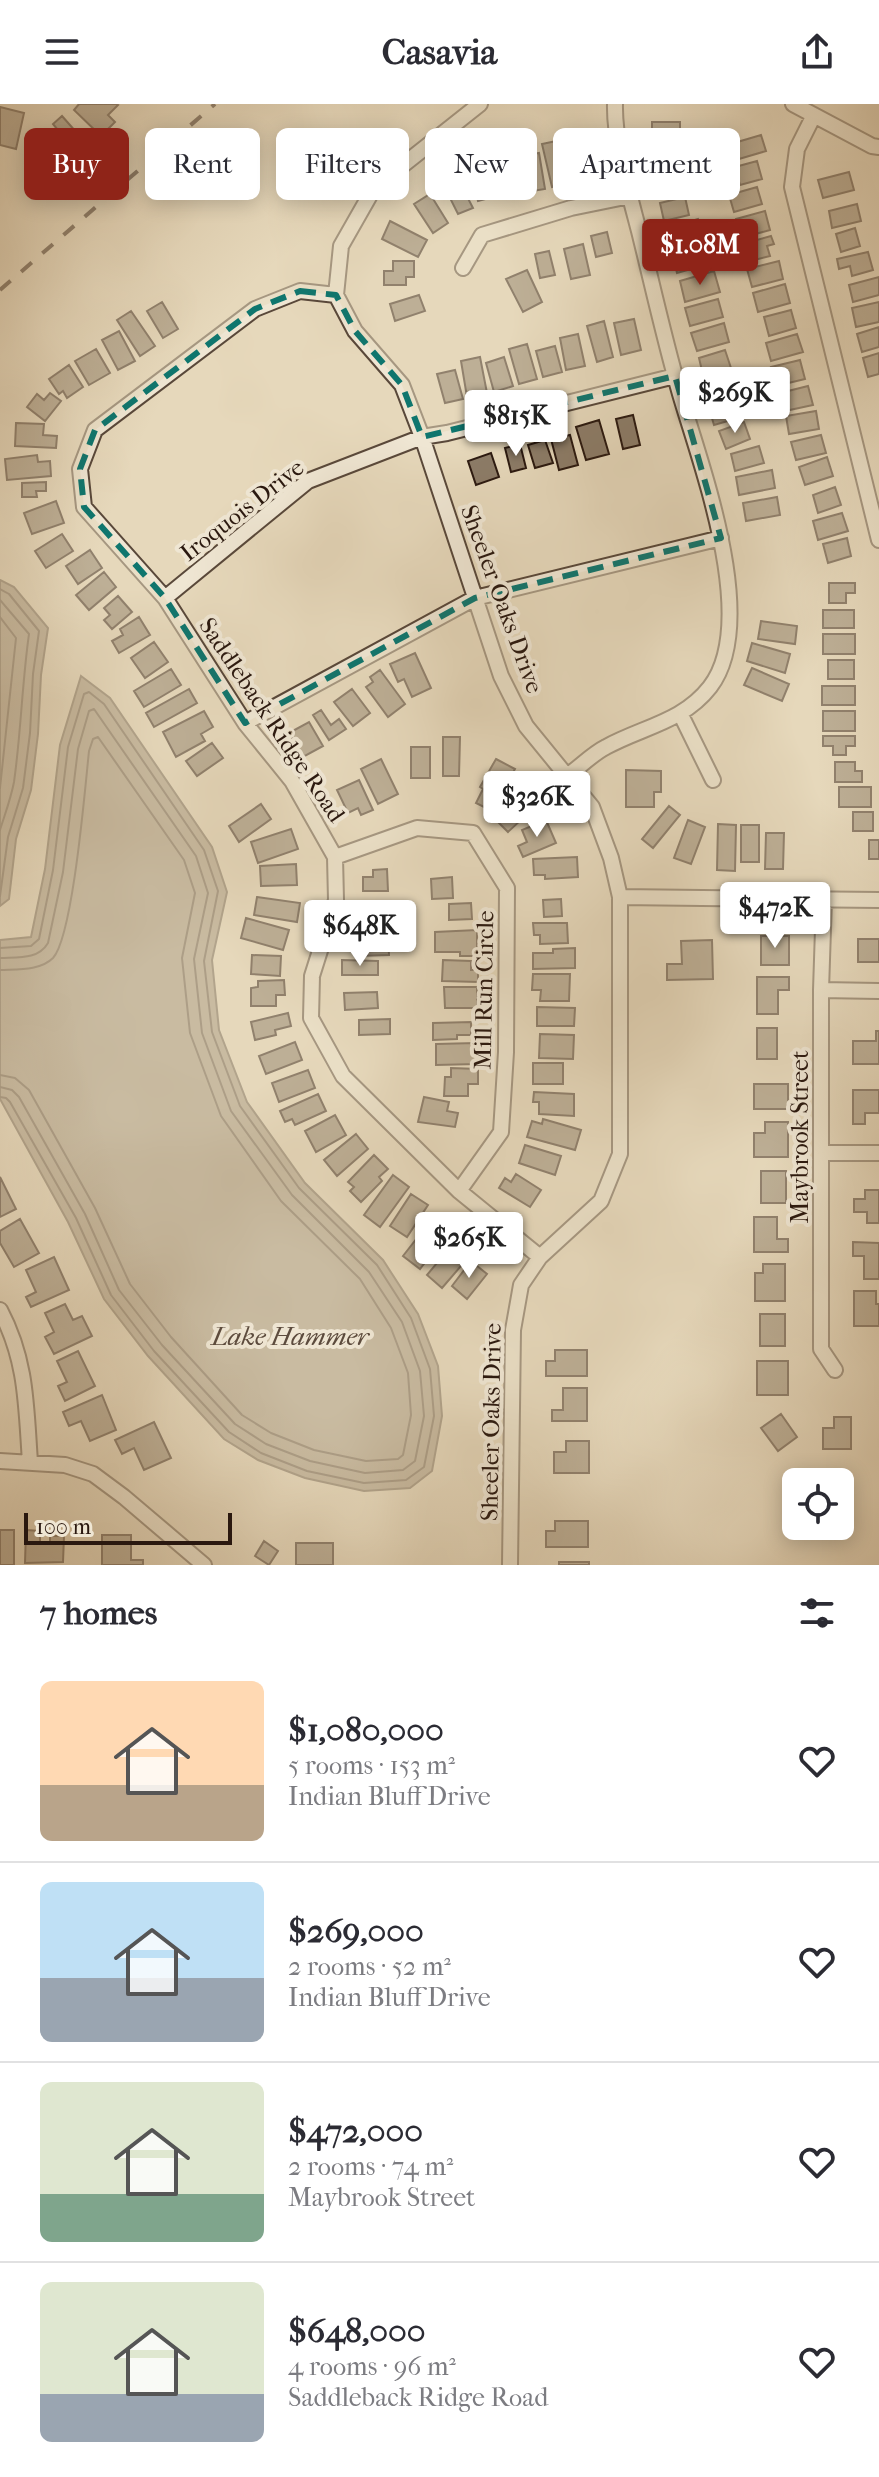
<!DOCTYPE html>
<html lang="en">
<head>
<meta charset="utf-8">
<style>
	:root { --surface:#fff; --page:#f2f2f3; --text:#2b2b33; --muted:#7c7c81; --line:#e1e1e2; --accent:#8f2418 }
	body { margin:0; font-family:"IM FELL French Canon",serif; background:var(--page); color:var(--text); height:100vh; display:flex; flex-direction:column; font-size:30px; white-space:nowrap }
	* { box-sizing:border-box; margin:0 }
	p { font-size:26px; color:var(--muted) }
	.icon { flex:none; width:44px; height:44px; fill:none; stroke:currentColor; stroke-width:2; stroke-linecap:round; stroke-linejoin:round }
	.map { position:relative; height:1461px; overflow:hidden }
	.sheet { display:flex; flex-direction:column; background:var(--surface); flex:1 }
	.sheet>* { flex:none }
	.hud { position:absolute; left:24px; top:24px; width:832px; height:72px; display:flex; gap:16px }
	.fabs { position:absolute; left:782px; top:1364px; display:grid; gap:16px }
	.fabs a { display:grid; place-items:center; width:72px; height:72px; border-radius:12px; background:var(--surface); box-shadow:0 4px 20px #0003; font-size:40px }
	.scale { position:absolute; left:24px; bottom:20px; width:208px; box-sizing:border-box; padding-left:8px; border:4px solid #2a180f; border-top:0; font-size:22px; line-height:28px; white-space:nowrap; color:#2a180f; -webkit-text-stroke:6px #efe6d3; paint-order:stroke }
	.price { position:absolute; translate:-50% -68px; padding:0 18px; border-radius:8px; background:#fff; color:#222; font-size:26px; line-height:52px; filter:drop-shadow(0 2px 4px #0008) }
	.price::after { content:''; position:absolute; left:50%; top:48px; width:24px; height:18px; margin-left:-12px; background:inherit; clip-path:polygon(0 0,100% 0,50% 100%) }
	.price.active { background:var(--accent); color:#fff }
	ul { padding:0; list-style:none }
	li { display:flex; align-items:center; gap:24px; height:200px; padding:0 40px }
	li+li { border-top:2px solid var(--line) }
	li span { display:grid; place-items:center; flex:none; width:224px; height:160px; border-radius:12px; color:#555 }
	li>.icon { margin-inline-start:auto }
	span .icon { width:96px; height:96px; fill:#fffc; stroke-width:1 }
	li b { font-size:34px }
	h2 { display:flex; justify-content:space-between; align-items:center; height:96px; padding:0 40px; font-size:34px }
	.pill { padding:0 28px; border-radius:12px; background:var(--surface); box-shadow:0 4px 20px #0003; font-size:28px; line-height:72px }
	.pill.active { background:var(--accent); color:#fff }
	header { display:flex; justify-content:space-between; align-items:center; height:104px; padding:0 40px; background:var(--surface); font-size:36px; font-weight:700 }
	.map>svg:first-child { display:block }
</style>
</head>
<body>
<header><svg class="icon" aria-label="menu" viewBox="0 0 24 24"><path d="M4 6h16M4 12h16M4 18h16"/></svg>Casavia<svg class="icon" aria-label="share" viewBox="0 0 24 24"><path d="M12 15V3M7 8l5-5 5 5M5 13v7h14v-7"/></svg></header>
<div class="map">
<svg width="879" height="1461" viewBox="0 0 879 1461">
	<rect width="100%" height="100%" fill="#e6d8bb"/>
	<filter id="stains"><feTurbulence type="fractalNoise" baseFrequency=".0025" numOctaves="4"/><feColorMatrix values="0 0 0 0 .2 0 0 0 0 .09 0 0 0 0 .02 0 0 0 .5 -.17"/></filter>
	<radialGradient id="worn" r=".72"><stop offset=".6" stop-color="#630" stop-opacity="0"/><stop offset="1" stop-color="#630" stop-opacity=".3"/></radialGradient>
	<path fill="#a69781" stroke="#746453" stroke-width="2" d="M0 476 14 483 48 524 41 571 38 630 31 686 16 735 9 795 0 802Z
		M81 572 110 594 212 743 227 788 212 856 219 926 247 998 305 1079 383 1156 418 1210 438 1262 442 1312 432 1367 410 1384 364 1387 305 1374 258 1356 224 1335 148 1252 104 1195 68 1118 0 995V836L31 833 45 765 60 641Z"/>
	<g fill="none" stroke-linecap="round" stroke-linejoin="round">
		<path stroke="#685848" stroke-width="2" d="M0 485 9 490 39 527 33 570 30 629 23 684 8 733 0 792
			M0 496 29 530C22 579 21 629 14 678 11 694 5 710 0 726
			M0 513 16 534 0 684
			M0 844 31 842 39 835 53 766 68 643 84 590 89 588 104 600 204 746 218 787 204 857 212 928 240 1002 299 1084 377 1161 411 1214 430 1265 434 1312 424 1363 406 1376 364 1379 307 1367 261 1349 229 1328 154 1247 111 1191 76 1114 10 998 6 994 0 993
			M0 854C18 853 38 856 48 839L63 768 78 645 89 607 94 605 196 752 208 789 194 855 202 929 231 1007 292 1091 369 1168 402 1218 420 1267 424 1312 415 1357 403 1366 365 1369 310 1357 266 1340 235 1320 162 1241 119 1186 85 1110 19 993 12 986 0 983
			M0 866C17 865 40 867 53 854 73 832 85 684 89 647L93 635 98 633 184 756 195 789 182 854 190 929 221 1012 281 1097 360 1175 391 1224 408 1269 411 1311 403 1351 398 1355 366 1357 314 1346 271 1329 242 1311 171 1233 130 1180 95 1104 29 986 15 974 0 971"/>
	</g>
	<path fill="#8c7c68" stroke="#2a180f" stroke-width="2" d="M79 0H116L118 1 108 11 115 18 101 32 74 6Z
		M0 3 24 9 16 45 0 41Z
		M62 12 84 37 63 56 46 36 58 26 53 20Z
		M652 18H680V34H652Z
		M761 31 766 47 739 55 734 39Z
		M585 33 596 68 577 74 566 39Z
		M561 36 571 79 552 83 542 40Z
		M678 43 681 61 652 66 649 48Z
		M539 49 545 85 526 88 521 52Z
		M757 57 762 75 740 81 735 63Z
		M515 60 521 89 502 92 497 64Z
		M689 65 694 84 657 93 653 75Z
		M849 68 854 86 823 94 818 76Z
		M489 75 493 93 478 97 474 79Z
		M460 79 473 104 458 110 446 86Z
		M757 83 762 100 734 108 729 91Z
		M430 90 448 119 433 129 414 100Z
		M685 93 689 111 664 117 660 99Z
		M857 100 861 117 832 124 829 107Z
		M765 107 770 126 741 134 736 115Z
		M698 115 704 133 671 143 665 125Z
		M390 117 427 136 418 153 382 135Z
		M855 124 860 142 841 148 836 130Z
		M607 128 612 149 596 153 591 132Z
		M771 132 774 140 767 142 770 152 747 158 742 140Z
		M583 140 590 171 571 175 564 145Z
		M699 141 705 161 677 169 672 148Z
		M549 147 555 171 540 174 535 150Z
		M868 148 873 166 852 172 850 162 839 165 837 155Z
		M393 157H414V173H406V181H384V167H393Z
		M779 157 783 175 752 183 747 165Z
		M527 166 542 198 523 208 506 175Z
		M714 167 720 188 685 198 680 177Z
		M879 173V191L853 198 849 181Z
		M785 180 790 199 758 208 753 189Z
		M419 191 425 207 395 217 390 200Z
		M718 195 723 213 690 222 685 204Z
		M162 198 178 225 163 234 147 207Z
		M879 198V218L856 223 852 204Z
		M791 206 796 224 769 232 764 213Z
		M131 207 155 242 140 252 117 216Z
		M634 215 641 246 621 251 614 219Z
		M604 217 613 253 597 258 587 222Z
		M724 219 729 238 697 247 691 229Z
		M879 223V243L862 248 857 230Z
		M119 227 135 257 118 266 102 236Z
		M578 230 585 262 566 266 560 234Z
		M797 230 803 248 771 257 766 239Z
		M527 240 537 275 519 280 509 245Z
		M555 242 562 268 543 273 536 247Z
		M96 245 110 269 89 281 75 257Z
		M725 246 731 264 703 271 699 254Z
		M879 249V270L868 273 863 254Z
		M480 253 487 289 467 293 461 257Z
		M504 253 513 282 494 288 486 259Z
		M800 256 805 275 776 282 771 263Z
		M69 261 83 283 67 294 63 287 59 290 49 275Z
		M455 266 463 295 445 299 437 270Z
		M740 269 745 287 709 297 704 278Z
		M808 282 813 301 785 307 780 289Z
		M50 289 61 297 45 317 27 303 37 290 44 296Z
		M732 296 738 314 714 321 709 304Z
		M816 307 819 325 789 330 786 312Z
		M633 311 640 341 623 345 616 315Z
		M599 316 609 350 586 356 576 323Z
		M744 318 750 335 726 345 719 327Z
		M16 319 44 320 43 331 57 332 56 344 15 342Z
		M570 331 578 361 559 366 551 335Z
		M821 331 826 349 796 356 791 338Z
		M545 336 553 359 535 364 528 341Z
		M520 340 526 364 511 368 505 344Z
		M759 342 764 359 735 367 731 350Z
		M491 349 499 373 476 381 468 357Z
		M37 351 38 358 50 357 51 372 7 376 5 355Z
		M827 353 833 372 805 381 799 363Z
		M772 366 775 384 739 391 736 373Z
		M46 378V387H36L37 393H22V379Z
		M835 383 841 401 818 409 813 391Z
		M777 393 780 411 746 417 743 399Z
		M56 397 64 419 32 430 24 409Z
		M842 409 848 427 818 436 813 417Z
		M62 430 73 447 46 464 35 447Z
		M847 434 851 452 828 459 823 440Z
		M90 446 102 464 78 480 66 462Z
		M104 468 116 483 89 506 76 491Z
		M829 479H855V489H846V499H829Z
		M118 492 132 508 112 525 104 516 110 511 104 504Z
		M823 506H854V524H823Z
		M139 513 150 531 119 549 112 537 123 531 120 525Z
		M761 517 797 522 795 540 758 535Z
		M823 530H855V550H823Z
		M154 538 168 558 145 574 131 554Z
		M752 539 790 550 785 569 747 557Z
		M415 549 431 584 412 593 404 575 398 578 390 560Z
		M828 556H854V575H828Z
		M752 564 789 580 782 597 744 581Z
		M171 565 181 581 144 603 134 587Z
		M380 566 405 600 388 613 366 583 373 578 370 573Z
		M822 582H855V601H822Z
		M189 585 197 599 154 623 146 609Z
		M352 585 370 609 353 622 334 598Z
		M321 606 331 621 339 615 346 625 329 636 313 611Z
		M204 607 213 623 201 630 205 637 176 653 163 628Z
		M823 607H855V627H823Z
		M309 618 323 642 303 653 289 629Z
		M823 632H855V642H846V651H833V642H823Z
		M443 633H460L459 672H443Z
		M212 639 223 654 197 672 186 657Z
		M411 643H430V674H411Z
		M381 655 398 690 378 700 361 665Z
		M496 655 515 665 492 707 476 699 483 685 480 683Z
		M835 658H855V667H862V678H835Z
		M626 666 661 667V688H654V703H626Z
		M359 676 373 706 361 711 358 704 348 709 337 686Z
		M839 683H871V703H839Z
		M526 690 537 701 508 728 497 717Z
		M261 700 271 715 239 738 229 722Z
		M669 702 680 711 653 744 642 735Z
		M853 708H873V727H853Z
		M546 716 556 739 523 753 518 742 527 738 522 726Z
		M688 716 705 723 691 760 674 754Z
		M718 720 736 721 735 767 717 766Z
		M741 721H759V758H741Z
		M291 725 298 745 258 759 251 738Z
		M766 729H784L783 765H765Z
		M869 736H879V755H869Z
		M577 753 578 773 545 775V771H534L533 755Z
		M296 760 297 781 261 782 260 762Z
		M387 765 388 787H363V773H373V766Z
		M452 773 453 794 432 795 431 775Z
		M257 793 300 799 297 818 254 811Z
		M561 795 562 812 544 813 543 796Z
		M471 799 472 815 449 816V800Z
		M358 802 395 804 394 826 357 825Z
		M246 814 289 826 283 846 241 834Z
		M533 819H567L568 839 540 840V831H534Z
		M477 826V852H460V848H435V828Z
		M388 830 389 851 358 852V842L351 843V831Z
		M761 832H789V861H761Z
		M858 835H879V858H858Z
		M712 836 713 875 667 876V860H682L681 837Z
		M575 844V864L533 865V849H553V845Z
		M252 851 281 852 280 872 251 870Z
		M342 856 378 857V871H342Z
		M443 856 471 857V866H478V878L442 877Z
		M533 870H570L569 897H540L541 886H532Z
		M757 873H789V886H778V910H757Z
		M284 876 285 891H276V902H251V884L258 883V877Z
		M444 883H477V904H445Z
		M377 888 378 904 345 906 344 889Z
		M537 903 575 904 574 922H537Z
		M288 909 291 922 275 926 276 931 255 936 251 918Z
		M390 915V930L359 931V916Z
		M471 918V931H457V935L433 936V919Z
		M757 924H777V955H757Z
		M876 927H879V960H853V937H876Z
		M540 930 574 931 573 955 539 954Z
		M295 938 302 956 266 970 259 952Z
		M476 939 477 960 436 961V940Z
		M533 959H563V980H533Z
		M451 964 478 965V980H468V992H444L445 973H451Z
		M308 966 315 984 279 998 272 979Z
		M754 980H788V1005H754Z
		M853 986H879V1009H865V1020H853Z
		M534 988 574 990V1012L539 1010V998H533Z
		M318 990 326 1007 295 1021 292 1015 285 1018 280 1007Z
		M424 993 449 998 447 1007 458 1009 455 1023 418 1018Z
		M335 1011 346 1031 316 1048 305 1027Z
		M543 1015 581 1026 575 1046 527 1033 532 1017 542 1020Z
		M765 1018H788V1053H754V1029H765Z
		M356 1030 368 1045 337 1072 324 1056Z
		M525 1041 561 1052 555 1071 519 1059Z
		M374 1051 388 1065 379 1073 382 1077 361 1098 350 1087 354 1083 348 1078Z
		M761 1067H786V1099H761Z
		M516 1070 541 1086 530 1103 499 1084 505 1074 511 1078Z
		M393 1071 409 1083 380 1123 364 1111Z
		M0 1073 16 1105 0 1113Z
		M865 1086H879V1119H867V1108H854V1095H865Z
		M411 1090 428 1101 407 1133 390 1122Z
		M754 1113H777V1135H788V1148H754Z
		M20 1115 39 1149 14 1163 0 1139V1127Z
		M432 1115 448 1128 420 1165 403 1152Z
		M457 1135 473 1148 442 1184 427 1171Z
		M853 1138 879 1139V1175H864V1152H853Z
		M54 1153 69 1186 31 1203 26 1193 36 1188 26 1166Z
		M471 1157 487 1170 467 1195 452 1182Z
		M763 1160H785V1197H755V1169H763Z
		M854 1187H876V1200H879V1222H854Z
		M65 1200 73 1216 82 1212 92 1232 54 1250 45 1233 54 1228 45 1209Z
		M760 1210H785V1242H760Z
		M555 1246H587V1272H546V1257H555Z
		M78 1247 95 1282 65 1297 58 1282 67 1278 57 1257Z
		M757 1257H788V1291H757Z
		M563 1284H587V1317H552V1306H563Z
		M102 1291 116 1326 90 1337 81 1317 69 1322 63 1308Z
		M781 1310 797 1333 778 1347 761 1324Z
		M834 1313H851V1345H823V1324H834Z
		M154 1318 171 1354 144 1366 134 1344 122 1350 115 1336Z
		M566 1337H589V1369H554V1348H566Z
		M555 1417H588V1443H546V1427H555Z
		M0 1426H14V1461H0Z
		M26 1426 40 1427V1438H50V1432H64L63 1458 25 1459Z
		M102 1431H131V1456H143V1461H102Z
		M264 1437 278 1447 269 1461 255 1452Z
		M296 1439H333V1461H296Z
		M559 1458H589V1461H559Z"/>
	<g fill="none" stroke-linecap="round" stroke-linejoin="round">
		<g stroke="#59483a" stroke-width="18">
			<path id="minor" d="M480 0 374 84 341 142 336 191 355 227 402 281 422 333 501 572 526 622 592 703 611 754 620 793V1050L601 1097 540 1153 521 1181 513 1226 510 1461
				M793 0 872 42 879 43
				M814 11 797 45 792 83 879 436
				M463 164 482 131 571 104 630 92
				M336 191 300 187 255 205 95 326 80 365 84 403 165 494 245 619 292 677 335 753 336 796 312 872 311 914 343 972 459 1087 540 1153
				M165 494 308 377 422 333 447 329 675 272
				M681 611 713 676
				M245 619 475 494 721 434
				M567 672C580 663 592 650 606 643 642 623 683 618 710 583 760 518 701 362 680 290 665 238 653 184 640 131 630 92 614 39 615 0
				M335 753 417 724 473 729 507 784 506 948 501 1028 459 1087
				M620 793 879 796
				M824 795 821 886V1245L835 1266
				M821 886 879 887
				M823 1049H879
				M0 1206C27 1257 26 1302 30 1358
				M0 1357 65 1361 93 1370 124 1393 204 1461"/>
		</g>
		<use href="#minor" stroke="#efe6d3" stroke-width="14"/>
		<path stroke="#2a180f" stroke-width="4" stroke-dasharray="14 14" stroke-linecap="butt" d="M0 186 215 0"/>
	</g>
	<path d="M0 0H879V1461H0ZM300 187 336 191 355 227 402 281 422 333 675 272 721 434 475 494 245 619 165 494 84 403 80 365 95 326 255 205Z" fill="#e6d8bb" fill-opacity=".55" fill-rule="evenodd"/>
	<path fill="none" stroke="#0f766e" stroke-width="6" stroke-dasharray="16 10" stroke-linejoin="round" d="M300 187 336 191 355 227 402 281 422 333 675 272 721 434 475 494 245 619 165 494 84 403 80 365 95 326 255 205Z"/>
	<g text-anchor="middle" stroke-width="8" stroke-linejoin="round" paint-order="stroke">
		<g font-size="24" fill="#2a180f" stroke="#efe6d3">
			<text transform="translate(242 406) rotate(-38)" y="8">Iroquois Drive</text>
			<text transform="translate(502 495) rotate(70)" y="8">Sheeler Oaks Drive</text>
			<text transform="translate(272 616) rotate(56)" y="8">Saddleback Ridge Road</text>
			<text transform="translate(484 886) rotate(-89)" y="8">Mill Run Circle</text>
			<text transform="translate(800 1033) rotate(-90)" y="8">Maybrook Street</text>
			<text transform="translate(491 1318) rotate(-89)" y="8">Sheeler Oaks Drive</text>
		</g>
		<g font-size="26" font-style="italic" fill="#5c4b3d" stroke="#efe6d3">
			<text x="290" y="1241">Lake Hammer</text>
		</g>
	</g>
	<rect width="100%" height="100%" filter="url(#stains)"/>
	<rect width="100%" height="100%" fill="url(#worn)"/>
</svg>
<div class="fabs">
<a><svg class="icon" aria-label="locate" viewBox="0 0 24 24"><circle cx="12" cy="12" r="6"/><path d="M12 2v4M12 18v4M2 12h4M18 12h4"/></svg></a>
</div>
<div class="scale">100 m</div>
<b class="price active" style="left:700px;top:183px">$1.08M</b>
<b class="price" style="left:735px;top:331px">$269K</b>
<b class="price" style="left:516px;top:354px">$815K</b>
<b class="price" style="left:537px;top:735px">$326K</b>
<b class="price" style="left:775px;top:846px">$472K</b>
<b class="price" style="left:360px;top:864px">$648K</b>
<b class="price" style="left:469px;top:1176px">$265K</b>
<div class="hud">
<a class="pill active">Buy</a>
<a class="pill">Rent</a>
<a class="pill">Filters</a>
<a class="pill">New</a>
<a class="pill">Apartment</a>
</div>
</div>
<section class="sheet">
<h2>7 homes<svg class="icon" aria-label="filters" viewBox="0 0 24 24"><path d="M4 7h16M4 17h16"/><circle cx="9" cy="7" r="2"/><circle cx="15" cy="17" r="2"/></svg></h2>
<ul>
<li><span style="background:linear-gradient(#ffd9b3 65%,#b9a48a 0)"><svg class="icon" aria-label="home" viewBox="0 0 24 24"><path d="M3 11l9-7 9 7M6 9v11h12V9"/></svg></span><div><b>$1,080,000</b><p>5 rooms · 153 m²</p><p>Indian Bluff Drive</p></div><svg class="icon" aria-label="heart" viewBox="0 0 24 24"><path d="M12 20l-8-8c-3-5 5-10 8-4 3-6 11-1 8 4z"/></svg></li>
<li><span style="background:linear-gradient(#bfe0f5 60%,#9aa5b1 0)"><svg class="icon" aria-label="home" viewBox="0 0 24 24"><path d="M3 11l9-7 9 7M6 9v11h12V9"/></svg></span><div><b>$269,000</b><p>2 rooms · 52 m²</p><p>Indian Bluff Drive</p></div><svg class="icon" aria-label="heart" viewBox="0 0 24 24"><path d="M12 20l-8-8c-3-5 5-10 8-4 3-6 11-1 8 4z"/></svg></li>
<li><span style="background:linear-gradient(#dfe7d0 70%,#7fa58c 0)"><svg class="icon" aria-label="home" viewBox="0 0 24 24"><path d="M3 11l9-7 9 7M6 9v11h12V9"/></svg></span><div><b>$472,000</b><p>2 rooms · 74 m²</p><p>Maybrook Street</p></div><svg class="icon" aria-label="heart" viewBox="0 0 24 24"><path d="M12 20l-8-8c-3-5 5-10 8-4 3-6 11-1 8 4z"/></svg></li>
<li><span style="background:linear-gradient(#dfe7d0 70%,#9aa5b1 0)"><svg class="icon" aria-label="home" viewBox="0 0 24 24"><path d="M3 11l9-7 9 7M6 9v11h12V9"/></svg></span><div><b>$648,000</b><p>4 rooms · 96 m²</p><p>Saddleback Ridge Road</p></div><svg class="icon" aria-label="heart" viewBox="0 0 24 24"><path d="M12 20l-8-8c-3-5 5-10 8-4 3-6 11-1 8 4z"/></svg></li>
</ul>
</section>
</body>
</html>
